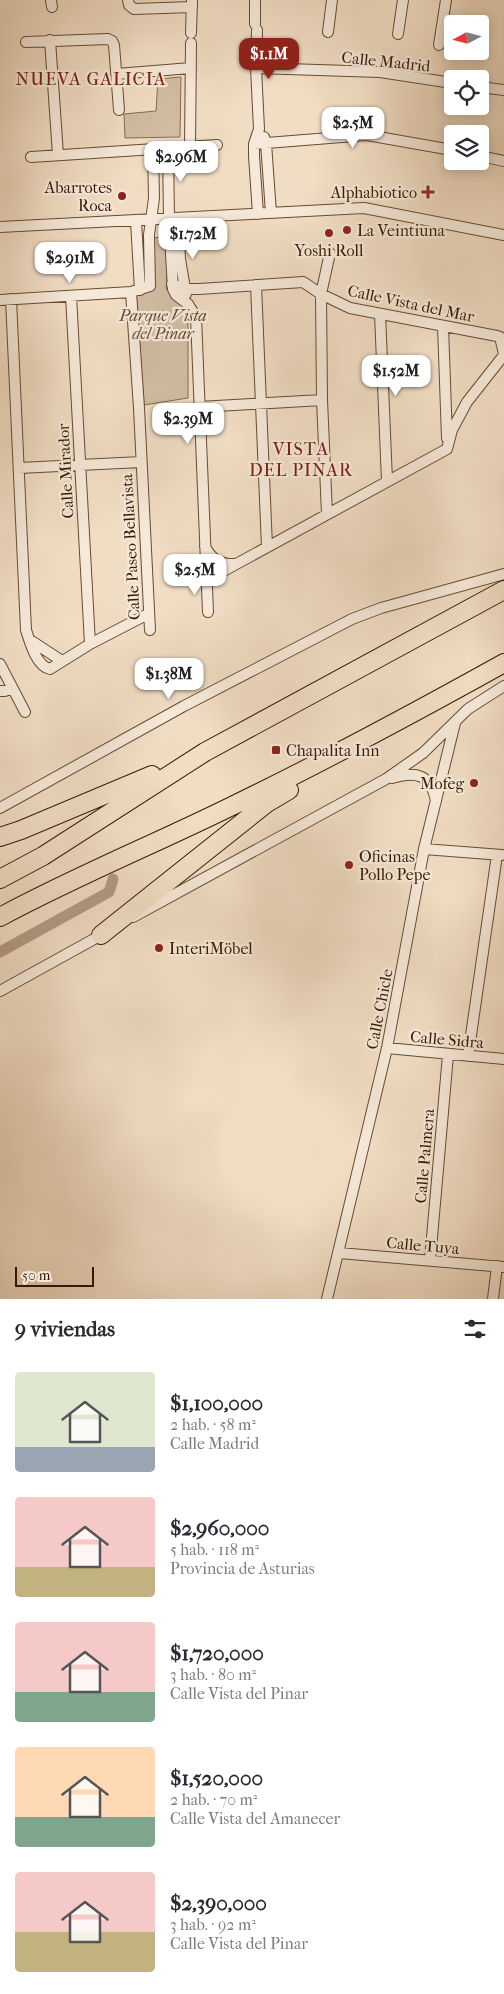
<!DOCTYPE html>
<html lang="es">
<head>
<meta charset="utf-8">
<style>
	:root { --surface:#fff; --page:#f7f7f7; --text:#2b2b33; --muted:#7c7c81; --accent:#8f2418 }
	body { margin:0; font-family:"IM FELL French Canon",serif; background:var(--page); color:var(--text); height:100vh; display:flex; flex-direction:column; font-size:19px; white-space:nowrap }
	* { box-sizing:border-box; margin:0 }
	p { font-size:16px; color:var(--muted) }
	.icon { flex:none; width:28px; height:28px; fill:none; stroke:currentColor; stroke-width:2; stroke-linecap:round; stroke-linejoin:round }
	.map { position:relative; height:1299px; overflow:hidden }
	.sheet { display:flex; flex-direction:column; background:var(--surface); flex:1 }
	.sheet>* { flex:none }
	.needle { width:32px; rotate:263deg }
	.tools { position:absolute; left:444px; top:15px; display:grid; gap:10px }
	.tools a { display:grid; place-items:center; width:45px; height:45px; border-radius:5px; background:var(--surface); box-shadow:0 2px 12px #0003; font-size:25px }
	.scale { position:absolute; left:15px; bottom:12px; width:79px; box-sizing:border-box; padding-left:5px; border:2px solid #371a03; border-top:0; font-size:14px; line-height:18px; white-space:nowrap; color:#371a03; -webkit-text-stroke:4px #f6e9d9; paint-order:stroke }
	.price { position:absolute; translate:-50% -42px; padding:0 11px; border-radius:10px; background:#fff; color:#222; font-size:16px; line-height:32px; filter:drop-shadow(0 1px 2px #0008) }
	.price::after { content:''; position:absolute; left:50%; top:30px; width:15px; height:11px; margin-left:-8px; background:inherit; clip-path:polygon(0 0,100% 0,50% 100%) }
	.price.on { background:var(--accent); color:#fff }
	ul { padding:0; list-style:none }
	li { display:flex; align-items:center; gap:15px; height:125px; padding:0 15px }
	li span { display:grid; place-items:center; flex:none; width:140px; height:100px; border-radius:5px; color:#555 }
	li>.icon { margin-inline-start:auto }
	span .icon { width:60px; height:60px; fill:#fffc; stroke-width:1 }
	li b { font-size:21px }
	h2 { display:flex; justify-content:space-between; align-items:center; height:60px; padding:0 15px; font-size:21px }
	.map>svg:first-child { display:block }
</style>
</head>
<body>
<div class="map">
<svg width="504" height="1299" viewBox="0 0 504 1299">
	<rect width="100%" height="100%" fill="#f1ddc4"/>
	<filter id="stains"><feTurbulence type="fractalNoise" baseFrequency=".004" numOctaves="4"/><feColorMatrix values="0 0 0 0 .2 0 0 0 0 .09 0 0 0 0 .02 0 0 0 .5 -.17"/></filter>
	<radialGradient id="worn" r=".72"><stop offset=".6" stop-color="#630" stop-opacity="0"/><stop offset="1" stop-color="#630" stop-opacity=".3"/></radialGradient>
	<path fill="#d1bca3" stroke="#846b53" d="M181 77 180 137 125 138 124 114 156 111 158 79Z
		M168 236 169 260 166 288 174 300 184 307 188 314V398L144 405 136 294 145 290 153 238Z"/>
	<g fill="none" stroke-linecap="round" stroke-linejoin="round">
		<path stroke="#b29b82" stroke-width="11" d="M0 952 109 892 113 879"/>
		<g stroke="#664b33" stroke-width="12">
			<path id="street" d="M51 0 52 7
				M128 0 129 5 134 9 192 7
				M255 24V0
				M257 30 256 68 259 129 254 144V156L258 214
				M328 32 332 0
				M191 33 192 0
				M398 34 403 0
				M50 40 58 155
				M26 42 108 39 112 41 114 45 119 110
				M439 45 446 0
				M256 68 380 72 452 83
				M117 74 191 68
				M480 87 504 90
				M264 137 266 143 271 213
				M254 144 367 135 452 150
				M190 147 191 43
				M168 148 169 219 173 289 176 295 188 304 196 317 208 612
				M480 156 504 161
				M31 157 217 145
				M178 218 180 259 186 294
				M136 221 140 290
				M0 227 364 208 504 235
				M172 284 186 289H199L303 282 321 294 350 308 497 336 500 337 504 354
				M256 285 267 547
				M131 292 139 408 150 630
				M71 296 90 644
				M11 299 26 630C30 642 36 666 50 669L90 644 148 614
				M0 300 131 292 150 286 149 235 154 198 153 149
				M380 314 387 481
				M443 326 447 438
				M199 407 322 400
				M19 468 141 462
				M327 514 322 400 321 294 330 253
				M205 546C210 559 222 565 235 564
				M207 580 447 449 452 430 467 402 504 355
				M30 640 62 661
				M0 664 25 712
				M0 691H5L12 688
				M392 778C416 771 431 774 436 801
				M0 808 184 706 352 619 381 608 504 574
				M424 849 502 855
				M133 917 386 779 423 753 468 709 504 686
				M0 991 105 933
				M387 1048 504 1059
				M468 1056 497 855
				M339 1253 504 1267
				M430 1260 448 1055
				M327 1299 387 1048 424 849 455 723
				M493 1299 497 1266"/>
		</g>
		<g stroke="#371a03" stroke-width="20">
			<path id="highway" d="M0 837 21 830 152 775
				M0 879 43 856 205 752 504 590
				M0 917C76 876 155 844 232 806 325 761 414 713 504 663
				M101 935 267 803 289 790"/>
		</g>
		<use href="#street" stroke="#f6e9d9" stroke-width="10"/>
		<use href="#highway" stroke="#f1ddc4" stroke-width="18"/>
	</g>
	<g fill="#8f2418" stroke="#f6e9d9" stroke-width="2">
		<path d="M425.5 184.5h5v5h5v5h-5v5h-5v-5h-5v-5h5z"/>
		<circle cx="122" cy="196" r="5"/>
		<circle cx="347" cy="230" r="5"/>
		<circle cx="329" cy="233" r="5"/>
		<rect x="271" y="745" width="10" height="10" rx="2.5"/>
		<circle cx="474" cy="783" r="5"/>
		<circle cx="349" cy="865" r="5"/>
		<circle cx="159" cy="948" r="5"/>
	</g>
	<g text-anchor="middle" stroke-width="4.5" stroke-linejoin="round" paint-order="stroke">
		<g font-size="16" fill="#371a03" stroke="#f6e9d9">
			<text transform="translate(386 61) rotate(6)" y="6">Calle Madrid</text>
			<text transform="translate(411 303) rotate(12)" y="6">Calle Vista del Mar</text>
			<text transform="translate(65 471) rotate(-93)" y="6">Calle Mirador</text>
			<text transform="translate(130 547) rotate(-93)" y="6">Calle Paseo Bellavista</text>
			<text transform="translate(379 1009) rotate(-79)" y="6">Calle Chicle</text>
			<text transform="translate(447 1039) rotate(5)" y="6">Calle Sidra</text>
			<text transform="translate(424 1156) rotate(-85)" y="6">Calle Palmera</text>
			<text transform="translate(423 1245) rotate(5)" y="6">Calle Tuya</text>
		</g>
		<g font-size="16" fill="#371a03" stroke="#f6e9d9" text-anchor="start">
			<text x="112" y="193" text-anchor="end">Abarrotes<tspan x="112" dy="18">Roca</tspan></text>
			<text x="417" y="198" text-anchor="end">Alphabiotico</text>
			<text x="357" y="236">La Veintiuna</text>
			<text x="329" y="256" text-anchor="middle">Yoshi Roll</text>
			<text x="286" y="756">Chapalita Inn</text>
			<text x="464" y="789" text-anchor="end">Mofeg</text>
			<text x="359" y="862">Oficinas<tspan x="359" dy="18">Pollo Pepe</tspan></text>
			<text x="169" y="954">InteriMöbel</text>
		</g>
		<g font-size="16" font-style="italic" fill="#654b33" stroke="#f6e9d9">
			<text x="163" y="321">Parque Vista<tspan x="163" dy="18">del Pinar</tspan></text>
		</g>
		<g font-size="18" letter-spacing="1" fill="#7a1f14" stroke="#f6e9d9">
			<text x="91" y="85">NUEVA GALICIA</text>
			<text x="301" y="455">VISTA<tspan x="301" dy="21">DEL PINAR</tspan></text>
		</g>
	</g>
	<rect width="100%" height="100%" filter="url(#stains)"/>
	<rect width="100%" height="100%" fill="url(#worn)"/>
</svg>
<div class="tools">
<a><svg class="needle" viewBox="-14 -14 28 28"><path d="M0-13l5 13h-10z" fill="#e53935"/><path d="M0 13l5-13h-10z" fill="#7c7c81"/></svg></a>
<a><svg class="icon" aria-label="locate" viewBox="0 0 24 24"><circle cx="12" cy="12" r="6"/><path d="M12 2v4M12 18v4M2 12h4M18 12h4"/></svg></a>
<a><svg class="icon" aria-label="layers" viewBox="0 0 24 24"><path d="M12 4l9 5-9 5-9-5zM3 14l9 5 9-5"/></svg></a>
</div>
<div class="scale">50 m</div>
<b class="price on" style="left:269px;top:80px">$1.1M</b>
<b class="price" style="left:353px;top:149px">$2.5M</b>
<b class="price" style="left:181px;top:183px">$2.96M</b>
<b class="price" style="left:193px;top:260px">$1.72M</b>
<b class="price" style="left:70px;top:284px">$2.91M</b>
<b class="price" style="left:396px;top:397px">$1.52M</b>
<b class="price" style="left:188px;top:445px">$2.39M</b>
<b class="price" style="left:195px;top:596px">$2.5M</b>
<b class="price" style="left:169px;top:700px">$1.38M</b>
</div>
<section class="sheet">
<h2>9 viviendas<svg class="icon" aria-label="filters" viewBox="0 0 24 24"><path d="M4 7h16M4 17h16"/><circle cx="9" cy="7" r="2"/><circle cx="15" cy="17" r="2"/></svg></h2>
<ul>
<li><span style="background:linear-gradient(#dfe7d0 75%,#9aa5b1 0)"><svg class="icon" aria-label="home" viewBox="0 0 24 24"><path d="M3 11l9-7 9 7M6 9v11h12V9"/></svg></span><div><b>$1,100,000</b><p>2 hab. · 58 m²</p><p>Calle Madrid</p></div></li>
<li><span style="background:linear-gradient(#f6c9c9 70%,#c2b280 0)"><svg class="icon" aria-label="home" viewBox="0 0 24 24"><path d="M3 11l9-7 9 7M6 9v11h12V9"/></svg></span><div><b>$2,960,000</b><p>5 hab. · 118 m²</p><p>Provincia de Asturias</p></div></li>
<li><span style="background:linear-gradient(#f6c9c9 70%,#7fa58c 0)"><svg class="icon" aria-label="home" viewBox="0 0 24 24"><path d="M3 11l9-7 9 7M6 9v11h12V9"/></svg></span><div><b>$1,720,000</b><p>3 hab. · 80 m²</p><p>Calle Vista del Pinar</p></div></li>
<li><span style="background:linear-gradient(#ffd9b3 70%,#7fa58c 0)"><svg class="icon" aria-label="home" viewBox="0 0 24 24"><path d="M3 11l9-7 9 7M6 9v11h12V9"/></svg></span><div><b>$1,520,000</b><p>2 hab. · 70 m²</p><p>Calle Vista del Amanecer</p></div></li>
<li><span style="background:linear-gradient(#f6c9c9 60%,#c2b280 0)"><svg class="icon" aria-label="home" viewBox="0 0 24 24"><path d="M3 11l9-7 9 7M6 9v11h12V9"/></svg></span><div><b>$2,390,000</b><p>3 hab. · 92 m²</p><p>Calle Vista del Pinar</p></div></li>
</ul>
</section>
</body>
</html>
